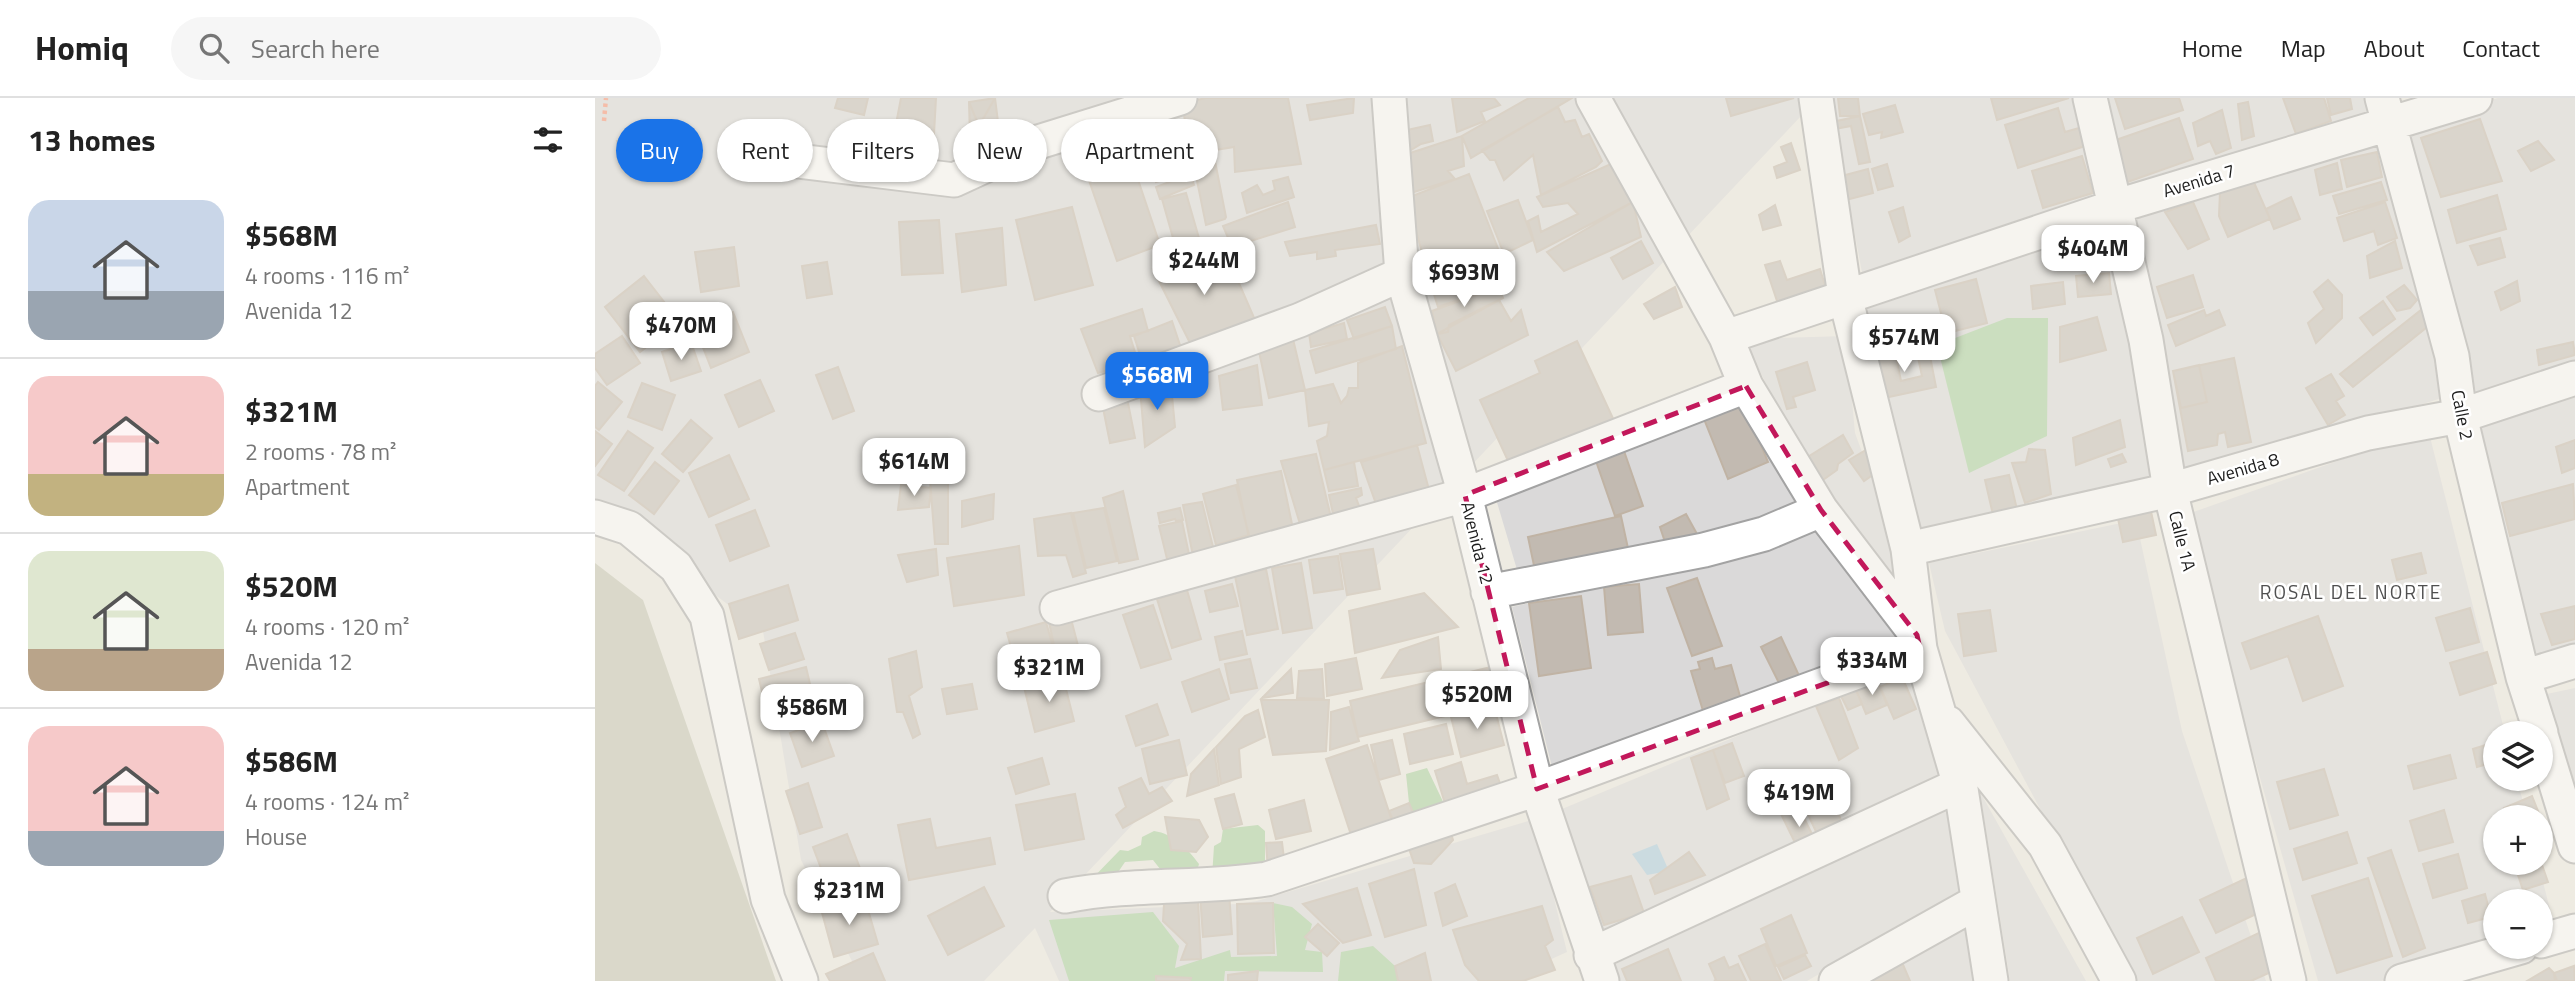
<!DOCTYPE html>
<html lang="en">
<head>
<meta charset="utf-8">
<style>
	:root { --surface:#fff; --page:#f6f6f6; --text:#222; --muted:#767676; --line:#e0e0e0; --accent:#1a73e8 }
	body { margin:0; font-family:"Titillium Web",sans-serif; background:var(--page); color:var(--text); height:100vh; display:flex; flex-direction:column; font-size:26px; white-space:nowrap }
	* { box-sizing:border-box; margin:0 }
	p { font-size:23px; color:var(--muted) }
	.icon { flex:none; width:38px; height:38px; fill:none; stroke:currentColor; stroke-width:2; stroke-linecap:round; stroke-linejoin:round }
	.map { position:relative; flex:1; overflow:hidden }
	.panel { display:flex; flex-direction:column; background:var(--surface); width:595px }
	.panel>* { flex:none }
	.banner { position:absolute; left:21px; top:21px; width:665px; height:63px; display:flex; gap:14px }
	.fabs { position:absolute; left:1888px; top:623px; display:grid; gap:14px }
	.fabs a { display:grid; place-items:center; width:70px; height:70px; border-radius:50%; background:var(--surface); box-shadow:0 2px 5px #0004; font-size:35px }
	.price { position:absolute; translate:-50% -60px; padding:0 16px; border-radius:14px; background:#fff; color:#222; font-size:23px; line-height:46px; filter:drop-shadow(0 2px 4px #0008) }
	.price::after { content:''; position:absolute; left:50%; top:42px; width:21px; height:16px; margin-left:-10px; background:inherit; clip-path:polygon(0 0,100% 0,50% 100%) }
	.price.active { background:var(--accent); color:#fff }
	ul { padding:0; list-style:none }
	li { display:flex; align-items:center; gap:21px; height:175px; padding:0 28px }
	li+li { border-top:2px solid var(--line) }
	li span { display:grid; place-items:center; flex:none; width:196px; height:140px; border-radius:21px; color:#555 }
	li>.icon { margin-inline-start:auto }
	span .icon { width:84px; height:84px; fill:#fffc; stroke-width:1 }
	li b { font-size:30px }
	h2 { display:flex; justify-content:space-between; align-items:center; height:84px; padding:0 28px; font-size:30px }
	.pill { padding:0 24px; border-radius:32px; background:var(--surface); box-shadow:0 2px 5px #0004; font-size:24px; line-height:63px }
	.pill.active { background:var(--accent); color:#fff }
	header { display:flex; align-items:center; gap:42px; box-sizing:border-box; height:98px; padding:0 35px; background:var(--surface); border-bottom:2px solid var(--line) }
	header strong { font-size:33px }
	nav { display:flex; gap:38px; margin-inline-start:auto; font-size:24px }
	.search { width:490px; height:63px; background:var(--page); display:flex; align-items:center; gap:18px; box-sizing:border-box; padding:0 24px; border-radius:38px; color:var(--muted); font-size:26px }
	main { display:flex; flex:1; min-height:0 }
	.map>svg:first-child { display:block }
</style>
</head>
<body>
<header>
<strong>Homiq</strong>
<div class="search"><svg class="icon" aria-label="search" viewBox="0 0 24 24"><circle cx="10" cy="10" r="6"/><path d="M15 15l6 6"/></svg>Search here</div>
<nav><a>Home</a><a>Map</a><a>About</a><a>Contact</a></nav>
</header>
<main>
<section class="panel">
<h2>13 homes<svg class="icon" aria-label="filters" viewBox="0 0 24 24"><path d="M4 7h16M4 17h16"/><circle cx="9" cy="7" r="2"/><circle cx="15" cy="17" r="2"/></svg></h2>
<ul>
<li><span style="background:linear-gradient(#c9d6e8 65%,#9aa5b1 0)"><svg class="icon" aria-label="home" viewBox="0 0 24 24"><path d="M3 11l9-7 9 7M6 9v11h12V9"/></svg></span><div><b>$568M</b><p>4 rooms · 116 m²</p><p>Avenida 12</p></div></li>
<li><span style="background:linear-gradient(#f6c9c9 70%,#c2b280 0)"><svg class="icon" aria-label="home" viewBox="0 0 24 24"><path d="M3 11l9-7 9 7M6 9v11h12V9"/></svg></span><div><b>$321M</b><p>2 rooms · 78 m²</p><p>Apartment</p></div></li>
<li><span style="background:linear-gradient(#dfe7d0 70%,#b9a48a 0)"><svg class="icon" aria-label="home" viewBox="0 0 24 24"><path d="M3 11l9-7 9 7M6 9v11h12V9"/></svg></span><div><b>$520M</b><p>4 rooms · 120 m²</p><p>Avenida 12</p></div></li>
<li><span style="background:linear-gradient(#f6c9c9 75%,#9aa5b1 0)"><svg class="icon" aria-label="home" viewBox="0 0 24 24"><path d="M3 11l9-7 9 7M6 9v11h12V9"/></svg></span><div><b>$586M</b><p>4 rooms · 124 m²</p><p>House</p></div></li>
</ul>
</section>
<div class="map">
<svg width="1980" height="883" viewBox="0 0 1980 883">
	<rect width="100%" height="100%" fill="#eeebe2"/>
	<path fill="#dad9d9" d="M0 0H1223L455 814 642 806 662 803 940 721 972 854 908 883H464L440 830 389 883H267L206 762 168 533 0 406Z
		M1234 0H1487L1511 103 1269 185Z
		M1501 0H1772L1777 19 1524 100Z
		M1903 0H1980V270L1879 303 1804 29Z
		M1789 35 1853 298 1581 384 1536 115Z
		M1516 120 1566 385 1325 439 1265 211Z
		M1251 238 1260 335 1302 448 1306 499 1264 451 1189 322 1149 241Z
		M1980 292V551L1939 561 1879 326Z
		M1149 305 1206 411 923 475 901 401Z
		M1833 331 1910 635H1900V681H1922L1932 719H1900V765H1943L1961 834 1946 838V803H1900V849H1909L1786 883H1723L1590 417Z
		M1541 422 1587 633 1671 883H1537L1350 533 1334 465Z
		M1225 429 1305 538 960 681 917 509 1140 458Z
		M1318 565 1351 680 1003 842 967 711Z
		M1980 590V730L1947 597Z
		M1385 694 1491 883H1415Z
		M1355 710 1365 795 1212 883H1021L1016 868Z
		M1373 826 1383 883H1268Z"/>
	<path fill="#c0c2ad" d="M0 465 48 502 181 883H0Z"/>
	<path fill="#9fce95" d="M1412 220H1453L1452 338 1374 375 1342 247Z
		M832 670 852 712 822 724 814 705 811 676Z
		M663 727 670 733V779H617L619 748 626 744 628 731Z
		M559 733C579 736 592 750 604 766L600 780 573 781 558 762 530 764 517 783 488 790 525 752 533 753 546 747 547 739Z
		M678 805 697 809 717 826 710 852 727 854 728 874 630 873 629 883H474L454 822 558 814 584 848 580 870 635 852 636 859 682 858Z
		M778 848 800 868 803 883H743L746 854Z"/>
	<path fill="#a1c8dd" d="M1062 746 1074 773 1052 777 1037 756Z"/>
	<path fill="#c2bab1" stroke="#c0b3a4" stroke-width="2" d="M243 0H273L269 17 240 10Z
		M306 0H341L338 54 296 52Z
		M400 0 405 40 375 39 374 4Z
		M400 0 405 40 375 39 374 4 384 28Z
		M610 0H693L706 66 640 74 639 49 596 56 587 6Z
		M759 0 758 15 715 22 712 7Z
		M857 0H899L905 7 886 14 890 23 862 34Z
		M934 0H977L876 60 867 38Z
		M1131 0H1199L1136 18Z
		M1243 0H1263L1265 18H1245Z
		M1396 0H1474L1402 22Z
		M1520 0H1584L1588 12 1530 31Z
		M1688 0H1729L1736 23 1701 36Z
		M1732 0H1755L1757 11 1736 17Z
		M1653 4 1659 38 1647 42 1643 6Z
		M1300 7 1308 34 1286 40 1287 34 1274 37 1268 16Z
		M963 9 970 24 980 22 987 39 994 36 1007 63 1001 69 946 97 938 57 909 82 900 62H895L887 52Z
		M1463 10 1470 34 1484 30 1490 48 1423 70 1410 27Z
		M1627 12 1636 50 1621 56 1615 43 1603 48 1598 25Z
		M1265 18 1275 64 1264 66 1256 28 1234 32 1232 25Z
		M1584 20 1598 61 1521 88 1518 43Z
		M1885 21 1907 83 1846 99 1826 40Z
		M835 27 838 43 826 46 806 58 803 34Z
		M583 37 588 55 557 65 552 46Z
		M867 38 869 68 853 73 860 81 813 96 806 58Z
		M42 39 48 62 28 67 22 43Z
		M1943 43 1959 62 1936 73 1923 53Z
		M1196 45 1205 72 1182 80 1179 69 1192 64 1186 49Z
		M533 52 565 147 522 163 489 68Z
		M1782 54 1787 79 1752 89 1746 62Z
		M619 58 631 119 630 121 611 127 598 63Z
		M1487 58 1498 95 1448 110 1437 73Z
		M588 59 593 74 561 84 556 69Z
		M1018 65 1038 104 942 154 933 123 943 118 946 134 983 116 973 105 948 109 942 99Z
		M1742 65 1747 91 1725 97 1720 72Z
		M1292 66 1298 88 1283 92 1277 71Z
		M1273 71 1278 95 1243 104 1239 80Z
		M595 76 599 87 565 101 561 89Z
		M874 76 905 156 836 187 812 100Z
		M693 79 699 99 652 115 647 95 662 87 668 97 680 92 678 83Z
		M1657 80 1675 121 1633 139 1624 118 1625 94Z
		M1786 84 1792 102 1744 116 1738 98Z
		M591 95 606 147 582 154 567 101Z
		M1902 97 1911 131 1862 145 1853 112Z
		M1696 99 1705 121 1679 131 1671 111Z
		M923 102 938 142 909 156 892 113Z
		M693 104 700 129 637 149 628 128Z
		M1038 104 1046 139 969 173 952 154Z
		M1598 104 1614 141 1593 151 1570 114Z
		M1790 104 1802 140 1783 147 1779 133 1749 143 1742 120Z
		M1180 107 1186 127 1168 132 1164 117Z
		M477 109 498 187 440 202 421 122Z
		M1308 109 1315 138 1304 144 1294 114Z
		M344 122 348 175 307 177 304 124Z
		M781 127 785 146 740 152 741 158 722 161V154L695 158 690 144Z
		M407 130 411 187 367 194 361 136Z
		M1905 140 1910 159 1883 167 1875 148Z
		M1046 143 1058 165 1028 181 1016 160Z
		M1800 143 1807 170 1775 180 1772 158Z
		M139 149 144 188 106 194 100 154Z
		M609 154 611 165 617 164 621 167 626 164 630 177 640 176 660 222 596 247 558 171Z
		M1185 163 1192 182 1225 171 1233 197 1185 212 1170 167Z
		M232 164 237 196 212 200 207 168Z
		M1514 175 1516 196 1483 199 1481 178Z
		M1598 177 1608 209 1572 220 1562 189Z
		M49 178 84 223 45 254 10 209Z
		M864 179 872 199 843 209 836 187Z
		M1381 181 1392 225 1360 233 1356 219H1347L1340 192Z
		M1733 182 1747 197V220L1721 245 1713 225 1729 211 1719 194Z
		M1922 183 1925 203 1906 212 1900 194Z
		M1468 184 1470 206 1438 211 1436 188Z
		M1809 187 1822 202 1815 210 1802 213 1792 199Z
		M903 189 908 200 854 227 853 234 842 236 837 213Z
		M1080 189 1087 209 1059 221 1049 206Z
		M904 202 916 223 926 212 933 237 861 273 842 236Z
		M1788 203 1800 221 1778 237 1765 220Z
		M790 209 797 228 759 241 752 222Z
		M547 211 553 233 535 238 543 264 503 275 486 231Z
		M1609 212 1611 218 1624 212 1630 227 1581 248 1573 227Z
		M1826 212 1837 225 1758 289 1745 276Z
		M138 214 154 254 116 270 100 229Z
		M1502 219 1511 252 1465 264V229Z
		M577 223 586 250 547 263 539 238Z
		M749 225 752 241 716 249 714 235Z
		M797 228 801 251 721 275 715 253Z
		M27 238 45 265 12 287 0 270V256Z
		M698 241 710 292 674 300 663 249Z
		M982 243 1022 329 919 376 885 302 945 275 940 263Z
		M96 244 106 273 76 283 67 254Z
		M1978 244 1980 257 1944 267 1942 252Z
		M807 248 831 345 729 372 722 343 732 338 734 324 714 328 710 292 738 286 746 305 752 298 754 290H763V265Z
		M1333 248 1341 289 1289 300 1280 257 1300 253 1306 283 1327 278 1321 250Z
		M1639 260 1656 344 1633 349 1630 334 1623 336 1622 347 1593 353 1578 273Z
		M1212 264 1220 292 1198 299 1201 309 1192 311 1181 274Z
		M662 267 667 307 628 312 624 278Z
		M1604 267 1612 304 1586 310 1578 273Z
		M243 269 259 313 238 321 221 277Z
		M1736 276 1749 298 1741 303 1750 317 1733 327 1711 290Z
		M165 282 179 313 144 329 130 297Z
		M3 284 27 304 4 332 0 329V288Z
		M47 285 80 297 67 332 33 319Z
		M576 287 580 329 550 349 545 290Z
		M532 300 540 340 515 345 507 305Z
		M1149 305 1173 364 1133 381 1109 321Z
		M96 322 117 340 88 374 67 356Z
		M1525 322 1530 349 1481 367 1478 340Z
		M0 333 17 346 0 368Z
		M33 333 58 350 29 393 3 377Z
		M1248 337 1258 355 1243 366 1242 372 1218 389 1203 365Z
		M1980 342V370L1967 375 1961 349Z
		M822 347 837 403 785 417 766 364Z
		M1434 351 1450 352 1456 396 1430 405 1417 365 1431 364Z
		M1271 352 1282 374 1269 383 1254 362Z
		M1029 353 1048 408 1020 418 1001 363Z
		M721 356 738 428 708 436 686 363Z
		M1527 356 1531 364 1516 369 1513 361Z
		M134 357 154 401 114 419 94 375Z
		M60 364 84 383 59 416 34 397Z
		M759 364 763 388 734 393 729 372Z
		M686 373 698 431 654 440 642 382Z
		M1414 377 1423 416 1399 421 1390 382Z
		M353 381V446H340L335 382Z
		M1978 386 1980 421 1915 438 1907 405Z
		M306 387 336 390 334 409 303 412Z
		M641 387 654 437 621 447 608 396Z
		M766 390 767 397 761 400 768 418 740 425 734 397Z
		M528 393 543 461 524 465 508 400Z
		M399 396 398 421 367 429V403Z
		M607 404 619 453 598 458 588 407Z
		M1554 404 1561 437 1528 444 1521 411Z
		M509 410 522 463 491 470 478 415Z
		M585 410 588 422 581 423 580 421 565 425 563 415Z
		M160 412 174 448 135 463 121 427Z
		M476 415 491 475 478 479 471 457 443 458 439 421Z
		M1091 416 1102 436 1071 447 1065 429Z
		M1026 418 1034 455 941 477 933 439Z
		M587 423 595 461 574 469 564 428Z
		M424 448 429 497 359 508 352 460Z
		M341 451 343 477 312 484 303 457Z
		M778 451 785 491 752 497 745 456Z
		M1826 455 1831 475 1802 482 1797 462Z
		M743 458 748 491 719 495 714 462Z
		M706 465 717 530 688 535 677 470Z
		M671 471 683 531 652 537 640 478Z
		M1102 480 1127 548 1097 558 1072 490Z
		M637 486 643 508 615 514 610 493Z
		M1044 486 1048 534 1013 537 1009 489Z
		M193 487 203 522 144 541 134 506Z
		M592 492 606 541 577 550 562 501Z
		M829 495 863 529 760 555 754 513Z
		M986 498 996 570 944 578 934 505Z
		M558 507 576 561 546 570 528 517Z
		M1980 508V541L1957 547 1946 516Z
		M1875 510 1884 544 1851 553 1841 520Z
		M1395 512 1401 553 1369 558 1363 516Z
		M475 517 487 563 464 570 453 520Z
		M1723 518 1748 588 1708 603 1693 558 1656 571 1647 545Z
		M451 524 464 570 425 581 412 535Z
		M647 533 652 556 625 562 620 539Z
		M200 535 209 561 174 572 165 546Z
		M843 539 846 571 787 580 805 552Z
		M1186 539 1207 584 1188 593 1166 549Z
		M321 553 327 589 314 598 325 636 318 640 308 614H302L294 561Z
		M1892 554 1901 585 1865 597 1855 565Z
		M761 560 767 591 732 598 730 566Z
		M1117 560 1120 571 1136 567 1147 605 1109 616 1096 573 1105 571 1103 564Z
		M655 561 662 590 636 595 630 566Z
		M900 568 908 604 763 639 755 603Z
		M211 569 222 616 175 627 164 581Z
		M624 571 634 601 597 614 587 584Z
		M696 571 698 595 667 600Z
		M727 571 729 601 702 600 704 573Z
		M468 579 479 623 440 634 429 589Z
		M1307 579 1321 611 1299 621 1285 589Z
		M1282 582 1292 607 1271 616 1261 592Z
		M377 586 382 611 352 616 347 591Z
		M1261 592 1267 606 1253 612 1246 598Z
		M1244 600 1263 650 1244 662 1221 608Z
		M666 602H734L731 653 678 657Z
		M562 606 573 637 541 648 531 618Z
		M899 608 909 647 866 659 856 619Z
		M754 609 764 643 735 652 736 614Z
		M663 612 670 639 644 651 646 679 626 686 621 649 650 618Z
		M227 624 239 658 207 669 195 635Z
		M851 626 858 656 815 666 809 636Z
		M584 642 592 677 555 686 547 651Z
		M797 642 805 676 784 682 776 647Z
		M1900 644V664L1882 669 1878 651Z
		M1137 645 1149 678 1130 685 1118 652Z
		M772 647 800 732 759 746 731 661Z
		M619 651 624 687 592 698 596 676Z
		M1118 652 1134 701 1112 711 1096 660Z
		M1855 657 1861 680 1819 691 1813 668Z
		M447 660 454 686 421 696 413 670Z
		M866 664 872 686 902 677 908 694 852 712 840 673Z
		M1729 671 1743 717 1695 731 1682 684Z
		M546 680 554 696 567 689 577 703 528 730 521 717 531 709 524 690Z
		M213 685 227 729 205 736 191 693Z
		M1230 687 1253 737 1228 749 1205 699Z
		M480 696 489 741 430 752 421 707Z
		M639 696 647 726 628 731 620 701Z
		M1937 698 1945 718 1913 719 1909 710Z
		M709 702 716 733 681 741 674 712Z
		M814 705 822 724 802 732 794 713Z
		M1202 706 1223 748 1206 757 1185 714Z
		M1849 712 1858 744 1824 753 1815 723Z
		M570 719 604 722 613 739 601 754 576 752Z
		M335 721 341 750 395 740 400 766 314 782 303 727Z
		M854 729 858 742 836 766 819 765 812 745Z
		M1752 734 1762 765 1708 782 1699 751Z
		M252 736 272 789 238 802 218 749Z
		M687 744 690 769 673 772 671 745Z
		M1796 752 1830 850 1808 859 1773 760Z
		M1094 754 1110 777 1060 796 1055 782Z
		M1863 756 1872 790 1838 800 1828 766Z
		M1946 764 1953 784 1928 792 1919 765Z
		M819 771 831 827 790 839 774 786Z
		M1658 777 1674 810 1621 835 1605 802Z
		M1036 778 1049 815 1009 827 995 789Z
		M1773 780 1797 858 1742 875 1717 798Z
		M860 786 872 818 848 828 840 795Z
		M389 789 409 828 353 857 333 818Z
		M762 790 776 837 748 845 708 806Z
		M634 794 637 836 608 839 605 796Z
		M1890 796 1896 819 1873 825 1867 803Z
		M269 798 283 846 239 859 226 811Z
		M603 802 606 861 586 862 592 846 568 823 569 806Z
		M678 805 679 855 643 856 642 806Z
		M947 808 958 842 950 848 960 872 928 883H884L870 867 858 832Z
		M1196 817 1212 855 1181 868 1166 831Z
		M1587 819 1604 854 1558 876 1542 840Z
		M723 826 744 845 732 858 710 839Z
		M1670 832 1687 869 1656 883H1621L1611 860Z
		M1170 846 1186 883H1156L1144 858Z
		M1073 851 1086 883H1032L1027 871Z
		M278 855 290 883H235L231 876Z
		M830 855 836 883H803L800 868Z
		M1210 857 1216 868 1189 881 1183 869Z
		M1129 859 1134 870 1143 866 1151 883H1119L1121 882 1114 866Z
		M1306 862 1315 883H1266Z
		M1979 868 1980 883H1962L1959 875Z
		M1954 870 1959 875 1960 883H1932Z
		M663 873 662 883H633V877Z
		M561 878 596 880 595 883H561Z"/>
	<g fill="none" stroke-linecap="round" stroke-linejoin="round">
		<g stroke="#a3a3a3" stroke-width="37">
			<path id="minor" d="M794 0 807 176 870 397 942 691 1007 883
				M998 0 1131 239 1151 288 1226 412 1321 536
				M1221 0 1250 198 1313 451 1325 551 1366 691 1396 883
				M1495 0 1551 242 1575 392 1694 883
				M1787 0 1857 258 1865 318 1928 579 1946 635
				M161 58 359 82 437 46 585 0
				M1131 239 1519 109 1880 0
				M504 296 705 222 807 176
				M0 419 34 430 81 469 112 518 173 801 206 883
				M1313 451 1575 392 1773 335 1865 318 1980 280
				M893 494 1109 452 1169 436 1226 412
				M462 510 870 397 1151 288
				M1928 579 1980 563
				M1353 625 1450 747 1524 883
				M1946 637 1980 748
				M470 798C537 785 606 791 672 781L942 691 1325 551
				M1946 843 1980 833
				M996 857 1364 687
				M1241 883 1382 804
				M1807 883 1926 849"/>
		</g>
		<path stroke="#fc8664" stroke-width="4.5" stroke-dasharray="3.5 3.5" stroke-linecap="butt" d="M9 23 11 0"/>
		<use href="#minor" stroke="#fff" stroke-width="33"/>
	</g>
	<path d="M0 0H1980V883H0ZM1151 288 1226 412 1322 537 1325 551 942 691 870 397Z" fill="#eeebe2" fill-opacity=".55" fill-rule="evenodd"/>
	<path fill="none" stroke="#c2185b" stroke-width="5" stroke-dasharray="14 9" stroke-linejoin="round" d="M1151 288 1226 412 1322 537 1325 551 942 691 870 397Z"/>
	<g text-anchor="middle" stroke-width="5" stroke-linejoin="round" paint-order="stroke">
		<g font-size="18" fill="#1c1c1c" stroke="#fff">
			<text transform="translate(1604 83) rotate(-17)" y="6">Avenida 7</text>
			<text transform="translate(1867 317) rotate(79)" y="6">Calle 2</text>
			<text transform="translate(1648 371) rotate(-16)" y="6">Avenida 8</text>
			<text transform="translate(1587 443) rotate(76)" y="6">Calle 1A</text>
			<text transform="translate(882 445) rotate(76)" y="6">Avenida 12</text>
		</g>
		<g font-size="19" letter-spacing="2" fill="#4f4f4f" stroke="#fff">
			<text x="1756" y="501">ROSAL DEL NORTE</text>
		</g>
	</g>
</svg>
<div class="fabs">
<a><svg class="icon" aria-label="layers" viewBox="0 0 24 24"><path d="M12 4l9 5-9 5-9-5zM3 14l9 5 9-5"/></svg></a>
<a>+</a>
<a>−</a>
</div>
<b class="price" style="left:1498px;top:187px">$404M</b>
<b class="price" style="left:609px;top:199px">$244M</b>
<b class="price" style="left:869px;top:211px">$693M</b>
<b class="price" style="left:86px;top:264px">$470M</b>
<b class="price" style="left:1309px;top:276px">$574M</b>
<b class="price active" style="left:562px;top:314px">$568M</b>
<b class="price" style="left:319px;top:400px">$614M</b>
<b class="price" style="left:1277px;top:599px">$334M</b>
<b class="price" style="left:454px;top:606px">$321M</b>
<b class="price" style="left:882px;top:633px">$520M</b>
<b class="price" style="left:217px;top:646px">$586M</b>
<b class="price" style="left:1204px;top:731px">$419M</b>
<b class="price" style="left:254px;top:829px">$231M</b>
<div class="banner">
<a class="pill active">Buy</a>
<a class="pill">Rent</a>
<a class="pill">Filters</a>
<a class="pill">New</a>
<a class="pill">Apartment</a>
</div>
</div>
</main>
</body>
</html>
